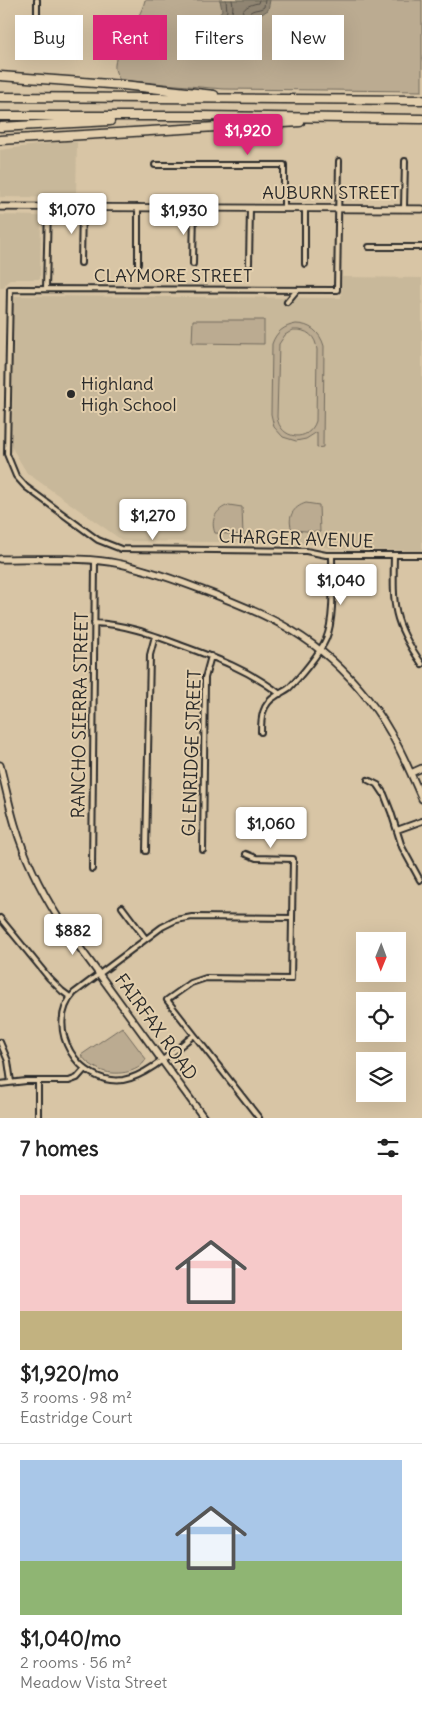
<!DOCTYPE html>
<html lang="en">
<head>
<meta charset="utf-8">
<style>
	:root { --surface:#fff; --page:#f6f6f6; --text:#222; --muted:#767676; --line:#e0e0e0; --accent:#db2777 }
	body { margin:0; font-family:Delius,sans-serif; background:var(--page); color:var(--text); height:100vh; display:flex; flex-direction:column; font-size:19px; white-space:nowrap }
	* { box-sizing:border-box; margin:0 }
	p { font-size:16px; color:var(--muted) }
	.icon { flex:none; width:28px; height:28px; fill:none; stroke:currentColor; stroke-width:2; stroke-linecap:round; stroke-linejoin:round }
	.map { position:relative; height:1118px; overflow:hidden }
	.details { display:flex; flex-direction:column; background:var(--surface); flex:1 }
	.details>* { flex:none }
	.hud { position:absolute; left:15px; top:15px; width:392px; height:45px; display:flex; gap:10px }
	.needle { width:32px; rotate:181deg }
	.controls { position:absolute; left:356px; top:932px; display:grid; gap:10px }
	.controls a { display:grid; place-items:center; width:50px; height:50px; border-radius:0px; background:var(--surface); box-shadow:0 5px 20px #0002; font-size:25px }
	.price { position:absolute; translate:-50% -42px; padding:0 11px; border-radius:5px; background:#fff; color:#222; font-size:16px; line-height:32px; filter:drop-shadow(0 1px 2px #0008) }
	.price::after { content:''; position:absolute; left:50%; top:30px; width:15px; height:11px; margin-left:-8px; background:inherit; clip-path:polygon(0 0,100% 0,50% 100%) }
	.price.current { background:var(--accent); color:#fff }
	ul { padding:0; list-style:none }
	li { display:grid; align-content:center; gap:10px; height:265px; padding:0 20px }
	li+li { border-top:1px solid var(--line) }
	li span { display:grid; place-items:center; height:155px; border-radius:0px; color:#555 }
	li>.icon { margin-inline-start:auto }
	span .icon { width:90px; height:90px; fill:#fffc; stroke-width:1 }
	li b { font-size:21px }
	h2 { display:flex; justify-content:space-between; align-items:center; height:60px; padding:0 20px; font-size:21px }
	.tag { padding:0 18px; border-radius:0px; background:var(--surface); box-shadow:0 5px 20px #0002; font-size:18px; line-height:45px }
	.tag.current { background:var(--accent); color:#fff }
	.map>svg:first-child { display:block }
</style>
</head>
<body>
<div class="map">
<svg width="422" height="1118" viewBox="0 0 422 1118">
	<rect width="100%" height="100%" fill="#d8c5a5"/>
	<filter id="ink" filterUnits="userSpaceOnUse"><feTurbulence type="fractalNoise" baseFrequency=".02" numOctaves="2"/><feDisplacementMap in="SourceGraphic" scale="10" xChannelSelector="R" yChannelSelector="G"/><feConvolveMatrix kernelMatrix="1 2 1 2 8 2 1 2 1" color-interpolation-filters="sRGB"/></filter>
	<g filter="url(#ink)">
		<path fill="#c8b89a" d="M66 141 77 142 76 198 0 197V150Z
			M0 215 38 216 41 217 40 279H11L6 283 4 288H0Z
			M342 277 422 278V551L331 549 308 543 123 541 27 473 12 448 14 296 341 298Z"/>
		<path fill="#bbab91" stroke="#736b5e" fill-rule="evenodd" d="M145 0H422V91L223 89 120 80C118 77 116 73 115 69 113 50 140 22 145 0Z
			M193 320H264V344L192 343Z
			M296 324C310 324 320 332 324 346L323 447 317 448V432L306 439 296 441 283 437 274 427 271 414 272 344C276 332 284 326 296 324ZM293 330C307 329 316 336 317 350L316 421C309 443 280 440 277 417L279 344 285 335Z
			M306 503 319 505 320 532 292 530C287 517 293 507 306 503Z
			M229 505 242 507 243 535 215 533C210 520 216 509 229 505Z
			M122 1027 146 1059C139 1074 113 1076 100 1070 92 1066 86 1062 81 1055Z"/>
		<path fill="#918673" stroke="#686256" d="M220 0H270L268 10 260 15 253 16 251 19 258 42 254 46 246 48 233 43 218 48 211 44C205 32 216 19 222 10Z"/>
		<g fill="none" stroke-linecap="round" stroke-linejoin="round">
			<path stroke="#544f48" stroke-width="1" d="M226 0 227 11 214 35V39L217 42 233 38 251 42C253 34 240 17 252 11 256 9 260 10 264 7L265 0
				M232 0C236 14 227 19 223 31L225 34 242 32C242 17 237 7 258 3L259 0"/>
			<g stroke="#2b2b2b" stroke-width="8">
				<path id="street" d="M37 38V0
					M339 161 337 290 10 289 7 454 16 476 26 487 98 540 121 549 306 551 326 555H422
					M155 165H284V208
					M404 208 405 161
					M369 247H422
					M81 263 82 207
					M138 264V207
					M193 264 194 207
					M249 264 250 208
					M305 264V208
					M46 289 48 207
					M287 302 297 290
					M394 555C393 606 392 621 422 664
					M94 623C125 624 151 634 180 645 216 658 249 670 280 694
					M261 732C261 718 262 704 276 696 280 693 285 691 289 688 300 677 320 653 326 639 335 618 332 579 332 555
					M368 780 378 785 384 794 391 812 402 847 420 880
					M397 830 422 821
					M203 850 205 678 211 656
					M146 851 150 655 155 636
					M246 854 256 858 293 859 291 979 206 978 191 983 167 1000 259 1118
					M92 869 95 561
					M122 907 146 939
					M0 918 49 978 62 991 70 997
					M194 1035C175 1050 147 1076 123 1080 79 1086 43 1027 74 993L162 927 176 920 192 917 292 918
					M0 1042 8 1061 11 1082
					M0 1084 26 1081H69L77 1078 85 1069
					M38 1118V1081"/>
			</g>
			<g stroke="#2b2b2b" stroke-width="9">
				<path id="secondary" d="M0 207 422 209
					M0 559C36 559 74 557 110 562 140 567 168 577 197 588 268 614 320 637 368 699 392 729 407 764 422 799
					M0 765C5 785 9 805 15 825 25 859 40 889 59 919L204 1118
					M411 773 422 768"/>
			</g>
			<g stroke="#2b2b2b" stroke-width="11">
				<path id="highway" d="M0 76 123 85 214 95
					M0 97 422 100
					M0 116H198L422 119
					M0 127 110 121
					M0 140 300 122"/>
			</g>
			<use href="#street" stroke="#e3cfad" stroke-width="4"/>
			<use href="#secondary" stroke="#e3cfad" stroke-width="5.5"/>
			<use href="#highway" stroke="#e3cfad" stroke-width="8"/>
		</g>
	</g>
	<circle fill="#2b2b2b" stroke="#e3cfad" stroke-width="2" cx="71" cy="394" r="5"/>
	<g text-anchor="middle" stroke-width="4" stroke-linejoin="round" paint-order="stroke">
		<g font-size="18" fill="#2b2b2b" stroke="#e3cfad">
			<text x="331" y="199">AUBURN STREET</text>
			<text x="173" y="282">CLAYMORE STREET</text>
			<text transform="translate(296 539) rotate(2)" y="6">CHARGER AVENUE</text>
			<text transform="translate(80 715) rotate(-89)" y="6">RANCHO SIERRA STREET</text>
			<text transform="translate(192 753) rotate(-88)" y="6">GLENRIDGE STREET</text>
			<text transform="translate(156 1027) rotate(54)" y="6">FAIRFAX ROAD</text>
		</g>
		<g font-size="18" fill="#2b2b2b" stroke="#e3cfad" text-anchor="start">
			<text x="81" y="390">Highland<tspan x="81" dy="21">High School</tspan></text>
		</g>
	</g>
</svg>
<div class="controls">
<a><svg class="needle" viewBox="-14 -14 28 28"><path d="M0-13l5 13h-10z" fill="#e53935"/><path d="M0 13l5-13h-10z" fill="#767676"/></svg></a>
<a><svg class="icon" aria-label="locate" viewBox="0 0 24 24"><circle cx="12" cy="12" r="6"/><path d="M12 2v4M12 18v4M2 12h4M18 12h4"/></svg></a>
<a><svg class="icon" aria-label="layers" viewBox="0 0 24 24"><path d="M12 4l9 5-9 5-9-5zM3 14l9 5 9-5"/></svg></a>
</div>
<b class="price current" style="left:248px;top:156px">$1,920</b>
<b class="price" style="left:72px;top:235px">$1,070</b>
<b class="price" style="left:184px;top:236px">$1,930</b>
<b class="price" style="left:153px;top:541px">$1,270</b>
<b class="price" style="left:341px;top:606px">$1,040</b>
<b class="price" style="left:271px;top:849px">$1,060</b>
<b class="price" style="left:73px;top:956px">$882</b>
<div class="hud">
<a class="tag">Buy</a>
<a class="tag current">Rent</a>
<a class="tag">Filters</a>
<a class="tag">New</a>
</div>
</div>
<section class="details">
<h2>7 homes<svg class="icon" aria-label="filters" viewBox="0 0 24 24"><path d="M4 7h16M4 17h16"/><circle cx="9" cy="7" r="2"/><circle cx="15" cy="17" r="2"/></svg></h2>
<ul>
<li><span style="background:linear-gradient(#f6c9c9 75%,#c2b280 0)"><svg class="icon" aria-label="home" viewBox="0 0 24 24"><path d="M3 11l9-7 9 7M6 9v11h12V9"/></svg></span><div><b>$1,920/mo</b><p>3 rooms · 98 m²</p><p>Eastridge Court</p></div></li>
<li><span style="background:linear-gradient(#a9c7e8 65%,#8fb573 0)"><svg class="icon" aria-label="home" viewBox="0 0 24 24"><path d="M3 11l9-7 9 7M6 9v11h12V9"/></svg></span><div><b>$1,040/mo</b><p>2 rooms · 56 m²</p><p>Meadow Vista Street</p></div></li>
</ul>
</section>
</body>
</html>
